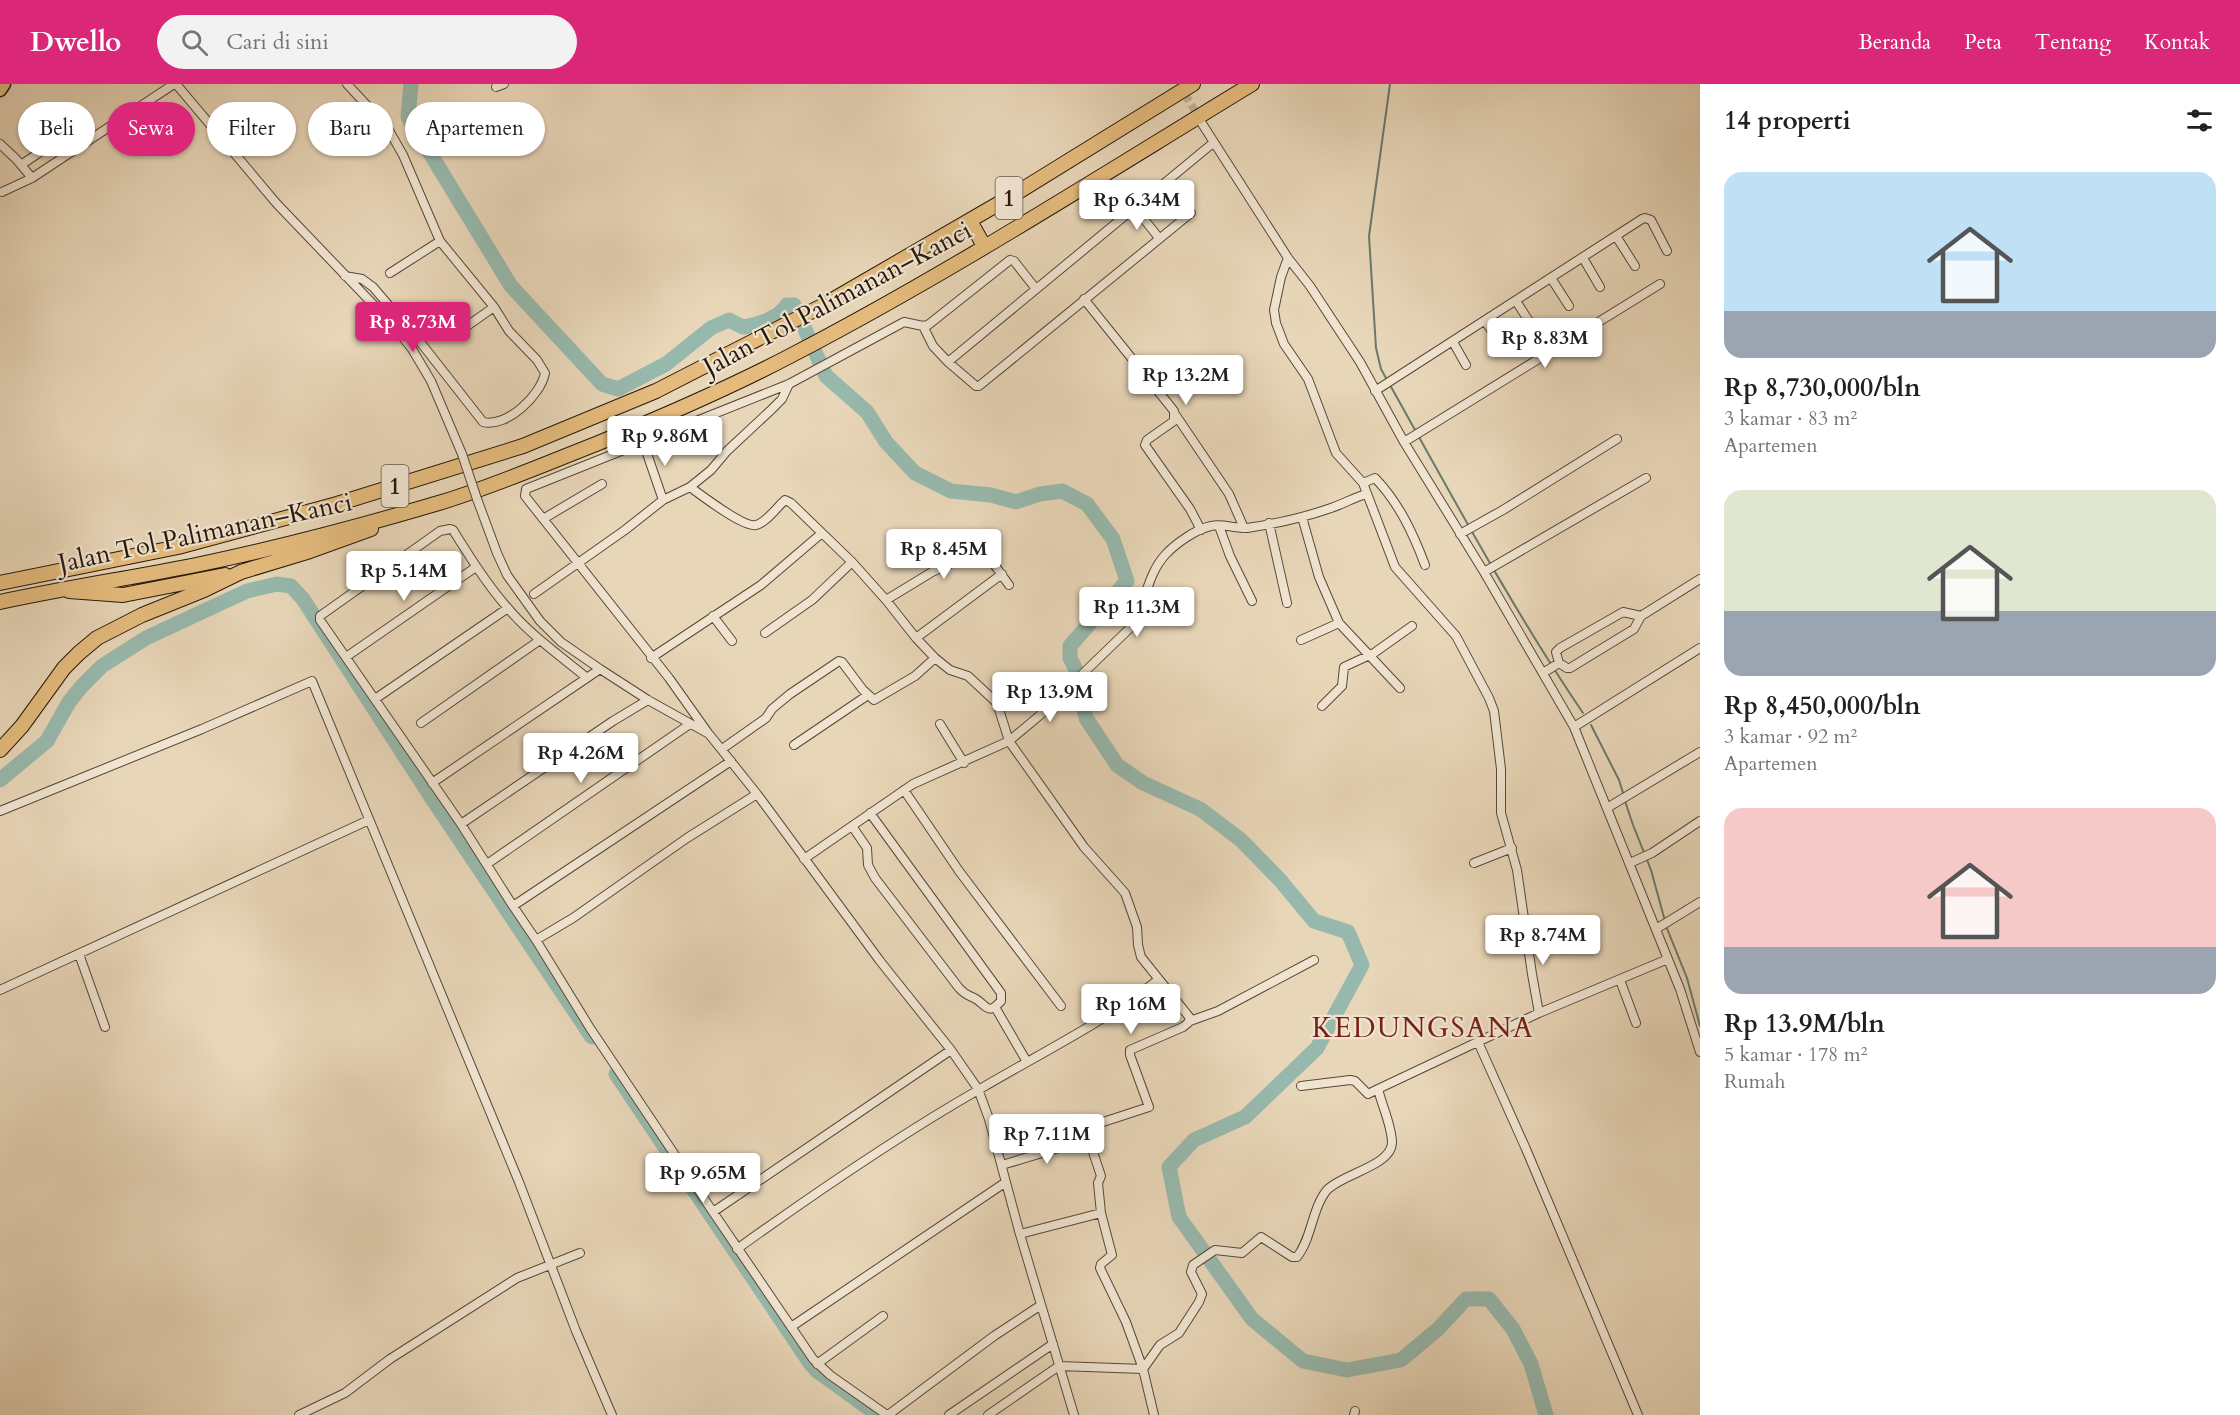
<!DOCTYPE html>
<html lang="id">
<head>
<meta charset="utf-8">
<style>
	:root { --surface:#fff; --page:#f2f2f2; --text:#202124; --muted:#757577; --accent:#db2777 }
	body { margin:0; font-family:Cardo,serif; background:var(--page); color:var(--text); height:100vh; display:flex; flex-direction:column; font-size:22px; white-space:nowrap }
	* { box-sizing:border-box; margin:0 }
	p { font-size:20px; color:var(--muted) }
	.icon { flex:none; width:33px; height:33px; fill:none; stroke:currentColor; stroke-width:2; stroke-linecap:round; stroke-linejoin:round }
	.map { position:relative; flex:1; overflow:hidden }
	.panel { display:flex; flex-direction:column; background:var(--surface); width:540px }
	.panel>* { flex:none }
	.hud { position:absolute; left:18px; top:18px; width:570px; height:54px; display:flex; gap:12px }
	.price { position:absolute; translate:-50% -51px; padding:0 14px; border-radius:6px; background:#fff; color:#222; font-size:20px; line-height:39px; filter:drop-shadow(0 2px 3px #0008) }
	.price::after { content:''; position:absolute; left:50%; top:36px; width:18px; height:14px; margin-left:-9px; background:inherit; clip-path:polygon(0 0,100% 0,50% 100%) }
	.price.on { background:var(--accent); color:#fff }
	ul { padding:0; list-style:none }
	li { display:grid; align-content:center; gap:12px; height:318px; padding:0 24px }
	li span { display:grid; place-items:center; height:186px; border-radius:18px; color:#555 }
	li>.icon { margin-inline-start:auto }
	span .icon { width:108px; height:108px; fill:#fffc; stroke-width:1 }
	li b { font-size:26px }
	h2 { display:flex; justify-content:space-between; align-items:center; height:72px; padding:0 24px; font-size:26px }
	.tag { padding:0 21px; border-radius:27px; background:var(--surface); box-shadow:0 2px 4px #0004; font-size:21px; line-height:54px }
	.tag.on { background:var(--accent); color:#fff }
	header { display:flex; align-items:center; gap:36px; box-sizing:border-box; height:84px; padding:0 30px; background:var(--accent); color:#fff }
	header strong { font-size:28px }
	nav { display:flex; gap:33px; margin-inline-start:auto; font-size:21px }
	.search { width:420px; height:54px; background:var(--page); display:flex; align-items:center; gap:15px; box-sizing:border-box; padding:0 21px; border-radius:33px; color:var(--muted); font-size:22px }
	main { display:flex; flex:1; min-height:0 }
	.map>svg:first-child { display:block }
</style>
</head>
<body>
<header>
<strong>Dwello</strong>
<div class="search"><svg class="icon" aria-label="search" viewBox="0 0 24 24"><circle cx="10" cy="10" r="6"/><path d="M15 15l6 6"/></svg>Cari di sini</div>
<nav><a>Beranda</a><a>Peta</a><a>Tentang</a><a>Kontak</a></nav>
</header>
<main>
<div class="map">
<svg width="1700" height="1331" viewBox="0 0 1700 1331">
	<rect width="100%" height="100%" fill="#e8d6b8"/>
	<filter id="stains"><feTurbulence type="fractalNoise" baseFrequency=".00333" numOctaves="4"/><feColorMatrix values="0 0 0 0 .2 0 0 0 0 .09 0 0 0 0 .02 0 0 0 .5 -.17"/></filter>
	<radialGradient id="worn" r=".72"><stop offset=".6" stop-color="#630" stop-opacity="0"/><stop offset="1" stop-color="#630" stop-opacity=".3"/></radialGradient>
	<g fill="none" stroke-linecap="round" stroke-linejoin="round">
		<path stroke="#6a796c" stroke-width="2" d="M1387 296 1381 285 1376 264 1369 152 1390 0
			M1390 301C1452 412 1512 524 1583 629
			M1591 641 1619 696 1624 712
			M1625 717 1633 741 1651 786 1665 837
			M1666 842 1687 894 1700 942"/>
		<path stroke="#97b9ad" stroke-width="15" d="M411 0 408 33 511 202 602 300 618 305 666 280 711 244 729 236 743 243C758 241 779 234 787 221H794L826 292 867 328 886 358 915 389 951 407 991 411 1016 418 1040 410 1062 407 1087 420 1113 455 1127 497 1070 562V574L1076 586 1086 634 1117 681 1143 699 1200 725 1241 756 1280 796 1314 837 1348 848 1362 881 1317 964 1245 1033 1194 1056 1169 1083 1179 1133 1252 1235 1303 1277 1347 1286 1401 1276 1438 1245 1466 1215H1489L1513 1245 1531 1280 1546 1331
			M0 696 47 657 69 618 82 602 102 582 146 554 247 507 277 500 291 502 303 515 433 716 592 953
			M616 990 810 1279 817 1287 878 1331"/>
		<path stroke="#c1b095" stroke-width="8" stroke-dasharray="8 4" stroke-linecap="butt" d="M1179 0 1199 34"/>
		<g stroke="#564836" stroke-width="10">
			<path id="minor" d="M176 0 277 120 392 240 412 265 431 297 462 370
				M347 0 387 43 403 71 440 157 494 223 460 247
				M496 3 504 0
				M1201 38 1288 174 1310 202 1360 278 1404 358 1484 488 1574 643 1680 905 1700 968
				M72 46 83 60
				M0 60 16 75 32 94
				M21 81 87 36
				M2 108 32 94 174 0
				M1135 124 1159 154
				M1616 152 1635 182
				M1288 174 1281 193 1274 226 1276 239 1284 260 1308 295 1336 369 1363 399 1395 483 1456 552 1489 614 1494 627 1501 685V729L1517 786 1532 890 1539 929
				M1583 174 1600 203
				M390 189 440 157
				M345 192 362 195 373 203 421 259 483 338C507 344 541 311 545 289L537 276 509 247 494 223
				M1551 194 1569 222
				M1084 215 1174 327V337L1147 356 1145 361 1190 425 1201 446
				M1516 217 1534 245
				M1485 237 1504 265
				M923 242 933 262 948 278 1213 59
				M1453 258 1466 281
				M948 278 976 302H979L1191 129
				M1375 307 1642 135 1645 134 1651 136 1667 167
				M1175 330 1229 410 1244 444
				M643 358 663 416
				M1404 358 1660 200
				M1363 399 1375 394C1399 419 1413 449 1425 481
				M690 403C701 411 744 444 756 441 766 439 777 423 785 416L791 419 852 478 886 516 916 554 935 574 950 586 968 592 997 619 1009 657 913 700 804 775
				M477 415 497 469 507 491 540 537 561 558 600 585 648 616 709 650 757 710 880 877 951 966 978 1005 989 1035 1019 1147 1074 1331
				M1302 433 1319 493 1339 539 1400 604
				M543 435 602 400
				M1269 439 1287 519
				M1219 442 1230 472 1252 517
				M1460 450 1503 426 1617 355
				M1484 488 1646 394
				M534 510 625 446 663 416 690 403 711 386 727 367 771 326 782 315 789 300
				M886 516 932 488 983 465 1009 501
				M713 532 732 557
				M765 549 812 516 852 478
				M916 554 1002 490
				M1301 556 1339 539
				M346 573 476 483
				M651 574 761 501 822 449
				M1559 579 1556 568 1560 564 1623 528 1641 532 1700 495
				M1543 589 1559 579 1567 584H1570L1634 545 1641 532
				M586 593C559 571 529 550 506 522 486 499 470 473 453 446L450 445 440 447 320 532V536L461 740 513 822 536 856 590 944 713 1128
				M375 615 508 524
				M1322 622 1342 602 1344 583 1374 569 1412 542
				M421 639 540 556
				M940 640 964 679
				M1574 643 1700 564
				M708 649 669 594 525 412 526 405 789 300 904 238 923 242 928 241 1010 176 1014 177 1036 205
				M794 661 868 611
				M722 665 766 634 772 625 790 610 839 577 842 578 863 606 874 616 915 592 935 574
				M432 699 600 585
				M904 706 959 787 1061 922
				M1607 724 1700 668
				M0 727 202 645 312 597 519 1098 576 1247 612 1331
				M461 740 613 637 648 616
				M852 742 867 764 868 781 875 794 959 904C965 911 968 911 976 915 988 923 988 931 1001 917V909L870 729
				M1474 779 1512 764
				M1630 779 1652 769 1700 737
				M487 780 690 640
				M513 822 731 677
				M1656 845 1700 818
				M536 856 573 834 687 754 757 710
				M79 870 105 943
				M1620 896 1636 939
				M0 906 369 736
				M995 923 1027 978
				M1190 937 1218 927 1314 876
				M1478 958 1526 1065 1638 1331
				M1301 1002 1350 996 1355 997 1368 1010 1378 1005
				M1085 1056 1090 1059 1101 1092 1098 1099 1101 1129 1112 1171 1101 1180 1100 1184 1126 1238 1143 1285 1160 1261 1179 1249 1199 1218 1202 1210 1191 1188 1193 1181 1215 1166 1242 1169 1261 1153 1292 1173H1297C1312 1154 1312 1124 1327 1106 1342 1090 1391 1082 1392 1059 1392 1042 1382 1022 1378 1005L1539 929 1668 875
				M1002 1081 1085 1056 1092 1045 1100 1039 1149 1023 1130 971V966L1183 943 1188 939 1190 934 1141 873 1138 861 1137 843 1125 809 1084 763 1009 657 1039 632 1129 545C1146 522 1146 492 1165 471 1175 460 1196 445 1211 442 1222 439 1236 445 1247 444 1274 440 1302 434 1328 425 1341 421 1353 414 1366 410
				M1020 1150 1101 1129
				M737 1165C815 1109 896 1053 980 1005 1039 970 1103 939 1158 896
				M791 1243 1006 1098
				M817 1280 883 1232
				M299 1331 345 1309 390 1275 517 1194 580 1169
				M887 1331 830 1291 813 1275 713 1128 951 966
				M888 1331 994 1252 1041 1221
				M949 1331 1053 1260
				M988 1331 1059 1282 1143 1285 1154 1331
				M1354 1331 1355 1327"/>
		</g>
		<g stroke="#26180b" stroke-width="15">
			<path id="trunk" d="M0 6 4 0"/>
		</g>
		<g stroke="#26180b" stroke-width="16">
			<path id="motorway" d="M970 137 984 162
				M0 499 178 463 337 420 523 362 656 307 822 222 1010 113 1193 0
				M69 507 123 511 225 491
				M0 518C65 504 131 494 196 481 278 464 361 442 442 418 494 402 545 380 596 360 662 333 727 305 790 272 948 190 1099 93 1252 0
				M0 666 22 642 64 584 79 569 97 554 142 531 204 506 241 488 310 467 371 445"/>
		</g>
		<use href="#minor" stroke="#f0e4d1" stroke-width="8"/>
		<use href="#trunk" stroke="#e4bb7c" stroke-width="12"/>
		<use href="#motorway" stroke="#e4bb7c" stroke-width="14"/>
		<g stroke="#564836" stroke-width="10" stroke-linecap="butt">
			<path id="minor-bridge" d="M462 370 477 415"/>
		</g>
		<use href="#minor-bridge" stroke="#f0e4d1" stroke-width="8"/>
	</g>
	<g text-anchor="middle" stroke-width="4.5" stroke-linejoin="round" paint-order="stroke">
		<g fill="#f0e4d1" stroke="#635546" stroke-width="1.5">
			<rect x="995.5" y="93" width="27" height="42" rx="4.5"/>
			<rect x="381.5" y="381" width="27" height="42" rx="4.5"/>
		</g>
		<g font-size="24" font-weight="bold" fill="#26180b">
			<text x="1009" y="122">1</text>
			<text x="395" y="410">1</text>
		</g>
		<g font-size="26" fill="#26180b" stroke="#f0e4d1">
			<text transform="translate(837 214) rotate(-28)" y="9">Jalan Tol Palimanan–Kanci</text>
			<text transform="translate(205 448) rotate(-12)" y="9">Jalan Tol Palimanan–Kanci</text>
		</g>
		<g font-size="28" letter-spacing="1.5" fill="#7a1f14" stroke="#f0e4d1">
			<text x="1423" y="953">KEDUNGSANA</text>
		</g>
	</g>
	<rect width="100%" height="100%" filter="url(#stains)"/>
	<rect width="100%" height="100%" fill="url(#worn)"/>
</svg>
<b class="price" style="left:1137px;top:147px">Rp 6.34M</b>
<b class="price on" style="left:413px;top:269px">Rp 8.73M</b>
<b class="price" style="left:1545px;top:285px">Rp 8.83M</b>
<b class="price" style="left:1186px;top:322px">Rp 13.2M</b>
<b class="price" style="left:665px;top:383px">Rp 9.86M</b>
<b class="price" style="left:944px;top:496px">Rp 8.45M</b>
<b class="price" style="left:404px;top:518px">Rp 5.14M</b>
<b class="price" style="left:1137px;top:554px">Rp 11.3M</b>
<b class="price" style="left:1050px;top:639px">Rp 13.9M</b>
<b class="price" style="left:581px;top:700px">Rp 4.26M</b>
<b class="price" style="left:1543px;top:882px">Rp 8.74M</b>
<b class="price" style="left:1131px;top:951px">Rp 16M</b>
<b class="price" style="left:1047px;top:1081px">Rp 7.11M</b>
<b class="price" style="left:703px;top:1120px">Rp 9.65M</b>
<div class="hud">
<a class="tag">Beli</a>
<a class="tag on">Sewa</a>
<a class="tag">Filter</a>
<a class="tag">Baru</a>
<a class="tag">Apartemen</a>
</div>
</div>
<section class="panel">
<h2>14 properti<svg class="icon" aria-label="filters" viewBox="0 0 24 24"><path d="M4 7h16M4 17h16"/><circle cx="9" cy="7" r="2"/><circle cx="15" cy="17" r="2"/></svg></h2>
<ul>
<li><span style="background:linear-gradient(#bfe0f5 75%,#9aa5b1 0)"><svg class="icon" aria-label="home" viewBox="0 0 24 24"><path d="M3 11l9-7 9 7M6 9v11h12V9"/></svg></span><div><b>Rp 8,730,000/bln</b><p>3 kamar · 83 m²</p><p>Apartemen</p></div></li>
<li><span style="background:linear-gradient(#dfe7d0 65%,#9aa5b1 0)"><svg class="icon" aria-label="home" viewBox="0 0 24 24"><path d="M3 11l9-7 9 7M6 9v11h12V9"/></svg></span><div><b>Rp 8,450,000/bln</b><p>3 kamar · 92 m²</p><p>Apartemen</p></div></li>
<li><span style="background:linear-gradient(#f6c9c9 75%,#9aa5b1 0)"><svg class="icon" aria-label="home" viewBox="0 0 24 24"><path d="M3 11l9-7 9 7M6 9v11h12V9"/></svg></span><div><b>Rp 13.9M/bln</b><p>5 kamar · 178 m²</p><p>Rumah</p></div></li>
</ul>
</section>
</main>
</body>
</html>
